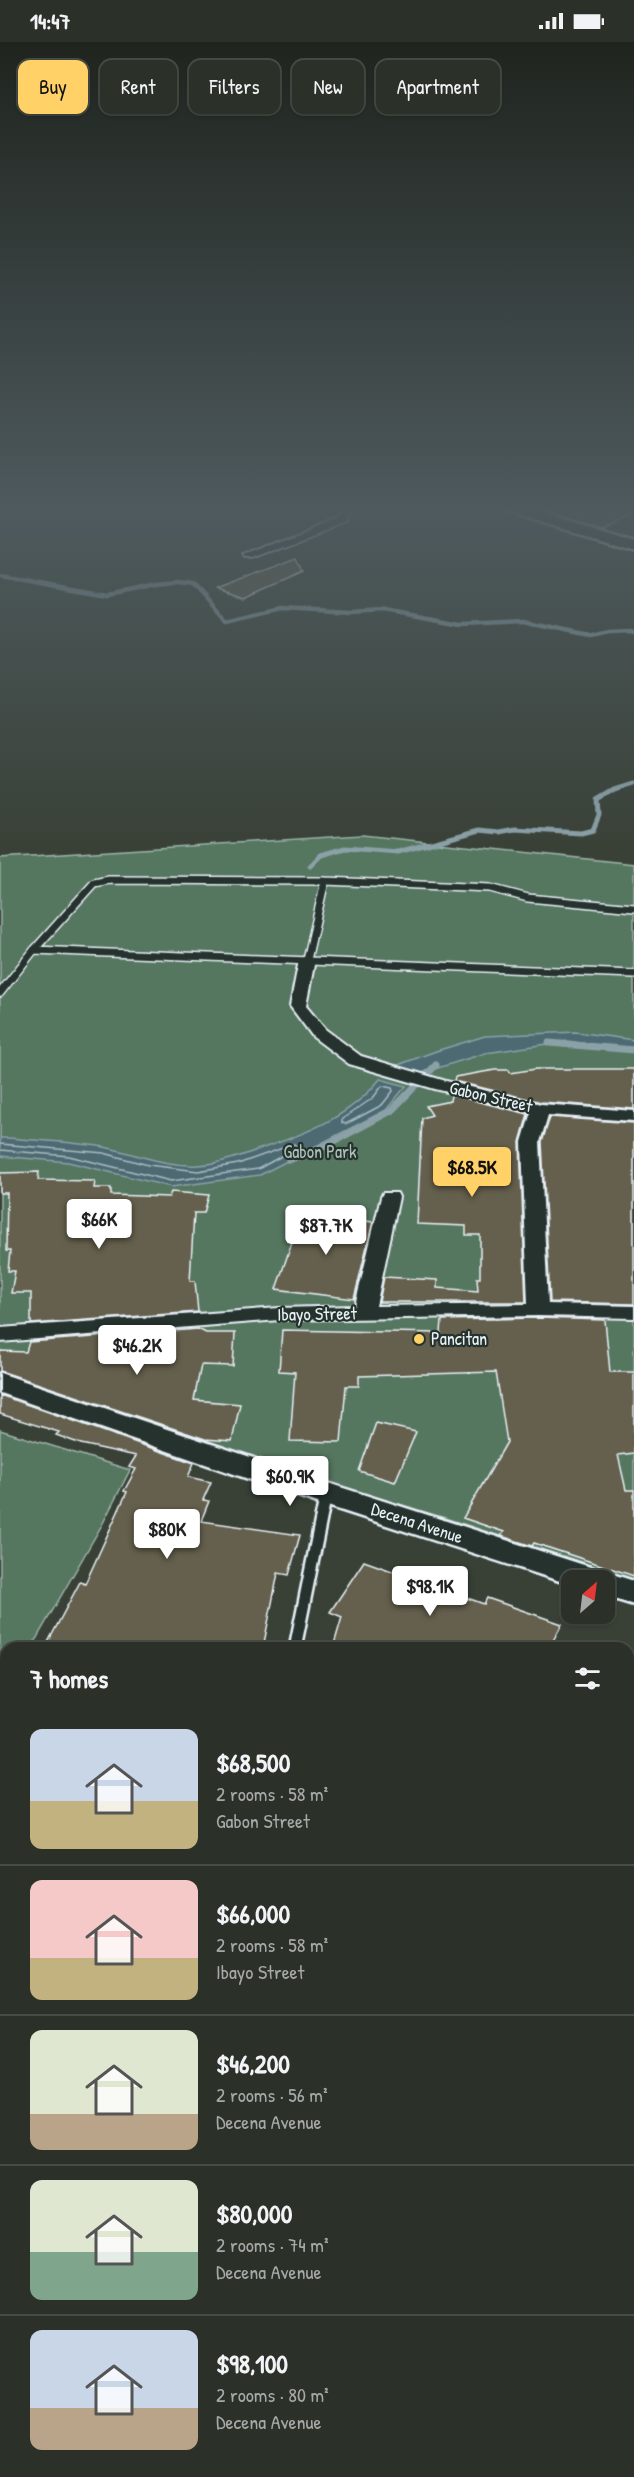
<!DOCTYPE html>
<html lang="en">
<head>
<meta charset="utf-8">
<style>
	:root { --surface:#2b3129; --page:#333931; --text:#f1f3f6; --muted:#a6a9a8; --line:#474c46; --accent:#ffd166 }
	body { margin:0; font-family:"Patrick Hand",sans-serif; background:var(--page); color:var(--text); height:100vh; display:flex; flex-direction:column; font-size:22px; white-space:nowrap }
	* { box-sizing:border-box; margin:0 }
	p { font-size:20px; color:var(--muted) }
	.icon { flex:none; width:33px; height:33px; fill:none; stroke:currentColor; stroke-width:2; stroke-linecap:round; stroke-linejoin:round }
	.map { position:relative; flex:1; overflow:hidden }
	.sheet { position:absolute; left:0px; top:1600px; width:634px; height:836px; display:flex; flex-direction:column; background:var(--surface); border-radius:18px 18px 0 0; box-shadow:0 2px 4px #0004,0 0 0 2px var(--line) }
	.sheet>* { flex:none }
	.top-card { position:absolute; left:18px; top:18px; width:598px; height:54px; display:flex; gap:12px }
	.needle { width:39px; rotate:28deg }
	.tools { position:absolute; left:561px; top:1528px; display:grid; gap:12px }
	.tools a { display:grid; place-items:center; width:54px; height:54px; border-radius:12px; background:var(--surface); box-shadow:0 2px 4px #0004,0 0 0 2px var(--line); font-size:30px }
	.price { position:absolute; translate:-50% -51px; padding:0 14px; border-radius:6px; background:#fff; color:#222; font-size:20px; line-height:39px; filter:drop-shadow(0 2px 3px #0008) }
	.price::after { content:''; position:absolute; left:50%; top:36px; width:18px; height:14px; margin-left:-9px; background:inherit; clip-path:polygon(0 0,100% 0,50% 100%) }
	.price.selected { background:var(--accent); color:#111 }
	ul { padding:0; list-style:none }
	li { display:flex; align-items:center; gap:18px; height:150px; padding:0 30px }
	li+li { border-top:2px solid var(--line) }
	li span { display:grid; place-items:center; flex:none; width:168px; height:120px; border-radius:12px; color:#555 }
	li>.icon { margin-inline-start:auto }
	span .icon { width:72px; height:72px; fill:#fffc; stroke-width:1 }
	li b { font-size:26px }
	h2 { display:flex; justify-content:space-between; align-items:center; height:72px; padding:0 30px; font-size:26px }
	.chip { padding:0 21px; border-radius:12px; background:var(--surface); box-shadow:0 2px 4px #0004,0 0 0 2px var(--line); font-size:21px; line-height:54px }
	.chip.selected { background:var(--accent); color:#111 }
	.status { display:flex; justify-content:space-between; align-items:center; height:42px; padding:0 30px; background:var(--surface); direction:ltr }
	.status svg { height:16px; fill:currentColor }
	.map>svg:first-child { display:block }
</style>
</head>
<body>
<div class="status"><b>14:47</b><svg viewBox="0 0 49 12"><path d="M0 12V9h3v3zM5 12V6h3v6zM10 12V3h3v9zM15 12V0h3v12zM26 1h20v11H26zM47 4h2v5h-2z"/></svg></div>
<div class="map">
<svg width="634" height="2435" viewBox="0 0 634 2435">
	<rect width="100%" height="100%" fill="#394137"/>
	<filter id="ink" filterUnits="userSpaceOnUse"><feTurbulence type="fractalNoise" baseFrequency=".0167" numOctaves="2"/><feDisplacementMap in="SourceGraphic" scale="12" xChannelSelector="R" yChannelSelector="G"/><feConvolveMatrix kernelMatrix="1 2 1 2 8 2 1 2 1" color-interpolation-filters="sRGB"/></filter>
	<g filter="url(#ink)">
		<path fill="#55765f" stroke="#9eb4ac" stroke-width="1.5" d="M362 793 634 822V1538L445 1476 0 1341V816Z
			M0 1388 130 1428 103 1481 31 1606H6V1650L0 1660Z
			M0 1667 6 1668V2354L0 2353Z"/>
		<path fill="#4d6b73" stroke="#8ba1a8" stroke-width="1.5" d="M576 990 634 998V1009L568 999 486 1011 415 1033 390 1026 436 1009 485 994Z
			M380 1037 406 1044 386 1068 260 1133 171 1145 68 1120 0 1114V1096H9C40 1099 73 1100 104 1105 135 1111 166 1125 198 1123 219 1122 241 1114 260 1107 305 1092 350 1075 380 1037Z"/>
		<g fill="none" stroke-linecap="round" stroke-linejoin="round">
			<path stroke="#aabbc3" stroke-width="1.5" d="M382 1044 392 1046 393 1049 382 1063 346 1082 342 1081V1077L373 1056Z
				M0 1102 104 1111 148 1123 198 1129 238 1122 294 1102 298 1105 258 1127 171 1139 69 1114 0 1108"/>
			<path stroke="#8ba1a8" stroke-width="4.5" d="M0 533 107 552 156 542 178 540 193 542 227 579 283 566 351 570 382 568 463 582 523 579 591 593 607 589 629 588 634 590"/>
			<path stroke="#8ba1a8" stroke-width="5" d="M310 824 321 813 345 806 398 810 480 788 499 790 515 787 581 791 593 788 599 773 598 758 615 748 634 742"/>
			<path stroke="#8ba1a8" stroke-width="7" d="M549 1001 634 1008
				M289 1118 331 1101 391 1069 436 1023"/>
		</g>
		<path fill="#65614e" stroke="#e8f1f8" stroke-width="1.5" d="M546 465H634V473L601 485 545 468Z
			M298 515 304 529 246 555 215 546Z
			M536 1027H634V1067L541 1060 454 1039 455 1035 495 1028H509L510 1031Z
			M451 1053 528 1072 520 1100 526 1260H379L384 1235 437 1238V1246L478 1249 477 1236H480V1193H466V1184L417 1182 422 1076 432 1073 426 1064 450 1059Z
			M550 1075 634 1081V1262L550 1260 542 1100Z
			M39 1130 38 1138 95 1139 94 1146H111V1153L169 1155 171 1150 209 1153 204 1171H194L190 1239H195L198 1270 31 1282V1251H11L15 1229H8L10 1209H6L7 1151H0V1131Z
			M302 1171 373 1180 354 1257 276 1247Z
			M538 1276 605 1278 610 1330H634V1411L618 1413 626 1448H634V1534L534 1501 532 1504 501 1494 504 1490 463 1476 507 1400 496 1330 359 1334V1344H346L341 1400 290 1399 295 1330 279 1329 282 1288 441 1291 442 1278Z
			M198 1287 206 1291H235L233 1324 201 1323 194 1358 240 1362 232 1399 205 1397 0 1329V1309L26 1310 29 1300Z
			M0 1353 194 1421 188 1435 211 1440 203 1458 209 1459 201 1479 300 1493 289 1533 278 1531 263 1606H45L80 1540 85 1542 127 1450 124 1449 136 1427 129 1425 136 1414 81 1402 56 1393 59 1390 0 1372Z
			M376 1381 416 1390 395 1440 359 1429Z
			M364 1519 484 1562 487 1556 562 1582 549 1606H333L342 1575 330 1570Z"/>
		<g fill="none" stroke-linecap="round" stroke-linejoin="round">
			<g stroke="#e8f1f8" stroke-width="10">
				<path id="lane-far2" d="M34 908 634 932
					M307 918 325 839
					M0 951 34 908 94 841 109 838 325 839 490 846 528 856 634 866"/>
			</g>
			<g stroke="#e8f1f8" stroke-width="16">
				<path id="lane-far1" d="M295 1606 326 1452
					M0 1727 6 1717"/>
			</g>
			<g stroke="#e8f1f8" stroke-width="18">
				<path id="lane" d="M0 2148 6 2149
					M0 2315 6 2317"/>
			</g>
			<g stroke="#e8f1f8" stroke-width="4">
				<path id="street" d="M343 465H353L346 480 253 516H245L243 514 338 476Z
					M307 913 315 918 306 964 325 987 361 1014 446 1039 541 1062 634 1069V1079L548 1073 540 1100 548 1262 634 1264V1276L538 1274 280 1278 0 1300V1286L280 1266 355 1264 381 1155 383 1151H397L399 1155 376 1264 528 1262 522 1100 531 1070 435 1047 349 1022 313 995 290 964 299 918Z"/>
			</g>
			<g stroke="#e8f1f8" stroke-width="5">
				<path id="secondary" d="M503 465H526L634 497V507L505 468Z
					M0 1331 337 1444 634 1539V1563L604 1554V1539H572V1543L315 1460 0 1351Z"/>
			</g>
			<use href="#lane-far2" stroke="#26332d" stroke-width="7"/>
			<use href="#lane-far1" stroke="#26332d" stroke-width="11"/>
			<use href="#lane" stroke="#26332d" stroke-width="14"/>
			<use href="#street" fill="#26332d" fill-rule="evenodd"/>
			<use href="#secondary" fill="#26332d" fill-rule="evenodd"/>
		</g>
	</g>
	<linearGradient id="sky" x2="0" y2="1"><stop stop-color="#1f241e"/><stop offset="0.58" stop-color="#4e5a5e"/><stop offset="1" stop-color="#4e5a5e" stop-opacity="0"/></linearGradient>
	<rect width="634" height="806" fill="url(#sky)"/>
	<circle fill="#ffd166" stroke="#26332d" stroke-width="2" cx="419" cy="1297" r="6"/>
	<g text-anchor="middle" stroke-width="4.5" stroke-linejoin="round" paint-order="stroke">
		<g font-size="18" fill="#e8f1f8" stroke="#26332d">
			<text transform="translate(491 1055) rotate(13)" y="6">Gabon Street</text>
			<text transform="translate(317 1272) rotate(-1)" y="6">Ibayo Street</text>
			<text transform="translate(417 1481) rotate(18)" y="6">Decena Avenue</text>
		</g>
		<g font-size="18" fill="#adc0bb" stroke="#26332d">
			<text x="320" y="1116">Gabon Park</text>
		</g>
		<g font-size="18" fill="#e8f1f8" stroke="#26332d" text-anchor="start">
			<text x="431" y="1303">Pancitan</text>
		</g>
	</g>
</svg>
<div class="tools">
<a><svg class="needle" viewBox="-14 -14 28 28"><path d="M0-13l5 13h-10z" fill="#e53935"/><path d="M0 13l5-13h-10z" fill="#a6a9a8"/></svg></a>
</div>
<b class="price selected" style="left:472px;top:1156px">$68.5K</b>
<b class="price" style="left:99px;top:1208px">$66K</b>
<b class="price" style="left:326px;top:1214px">$87.7K</b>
<b class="price" style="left:137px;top:1334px">$46.2K</b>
<b class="price" style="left:290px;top:1465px">$60.9K</b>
<b class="price" style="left:167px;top:1518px">$80K</b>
<b class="price" style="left:430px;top:1575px">$98.1K</b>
<div class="top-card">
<a class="chip selected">Buy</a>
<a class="chip">Rent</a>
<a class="chip">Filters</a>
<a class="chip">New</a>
<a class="chip">Apartment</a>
</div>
<section class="sheet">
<h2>7 homes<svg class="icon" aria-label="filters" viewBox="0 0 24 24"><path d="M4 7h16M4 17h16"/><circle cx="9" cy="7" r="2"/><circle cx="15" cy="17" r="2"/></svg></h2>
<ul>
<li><span style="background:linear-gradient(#c9d6e8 60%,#c2b280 0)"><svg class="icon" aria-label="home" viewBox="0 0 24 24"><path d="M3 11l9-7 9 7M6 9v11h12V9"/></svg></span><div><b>$68,500</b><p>2 rooms · 58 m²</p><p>Gabon Street</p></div></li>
<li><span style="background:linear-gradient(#f6c9c9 65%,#c2b280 0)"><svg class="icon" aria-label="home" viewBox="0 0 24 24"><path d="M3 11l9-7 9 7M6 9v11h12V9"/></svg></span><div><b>$66,000</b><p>2 rooms · 58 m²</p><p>Ibayo Street</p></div></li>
<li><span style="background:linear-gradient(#dfe7d0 70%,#b9a48a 0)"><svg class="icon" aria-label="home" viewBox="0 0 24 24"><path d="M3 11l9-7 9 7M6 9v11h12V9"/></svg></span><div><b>$46,200</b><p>2 rooms · 56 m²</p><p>Decena Avenue</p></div></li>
<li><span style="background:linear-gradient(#dfe7d0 60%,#7fa58c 0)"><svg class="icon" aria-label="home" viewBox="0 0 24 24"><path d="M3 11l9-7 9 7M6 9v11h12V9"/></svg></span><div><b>$80,000</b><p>2 rooms · 74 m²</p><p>Decena Avenue</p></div></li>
<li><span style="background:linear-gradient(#c9d6e8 65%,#b9a48a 0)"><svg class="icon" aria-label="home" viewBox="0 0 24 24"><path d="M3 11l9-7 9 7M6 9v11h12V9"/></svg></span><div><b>$98,100</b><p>2 rooms · 80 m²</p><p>Decena Avenue</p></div></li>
</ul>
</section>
</div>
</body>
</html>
